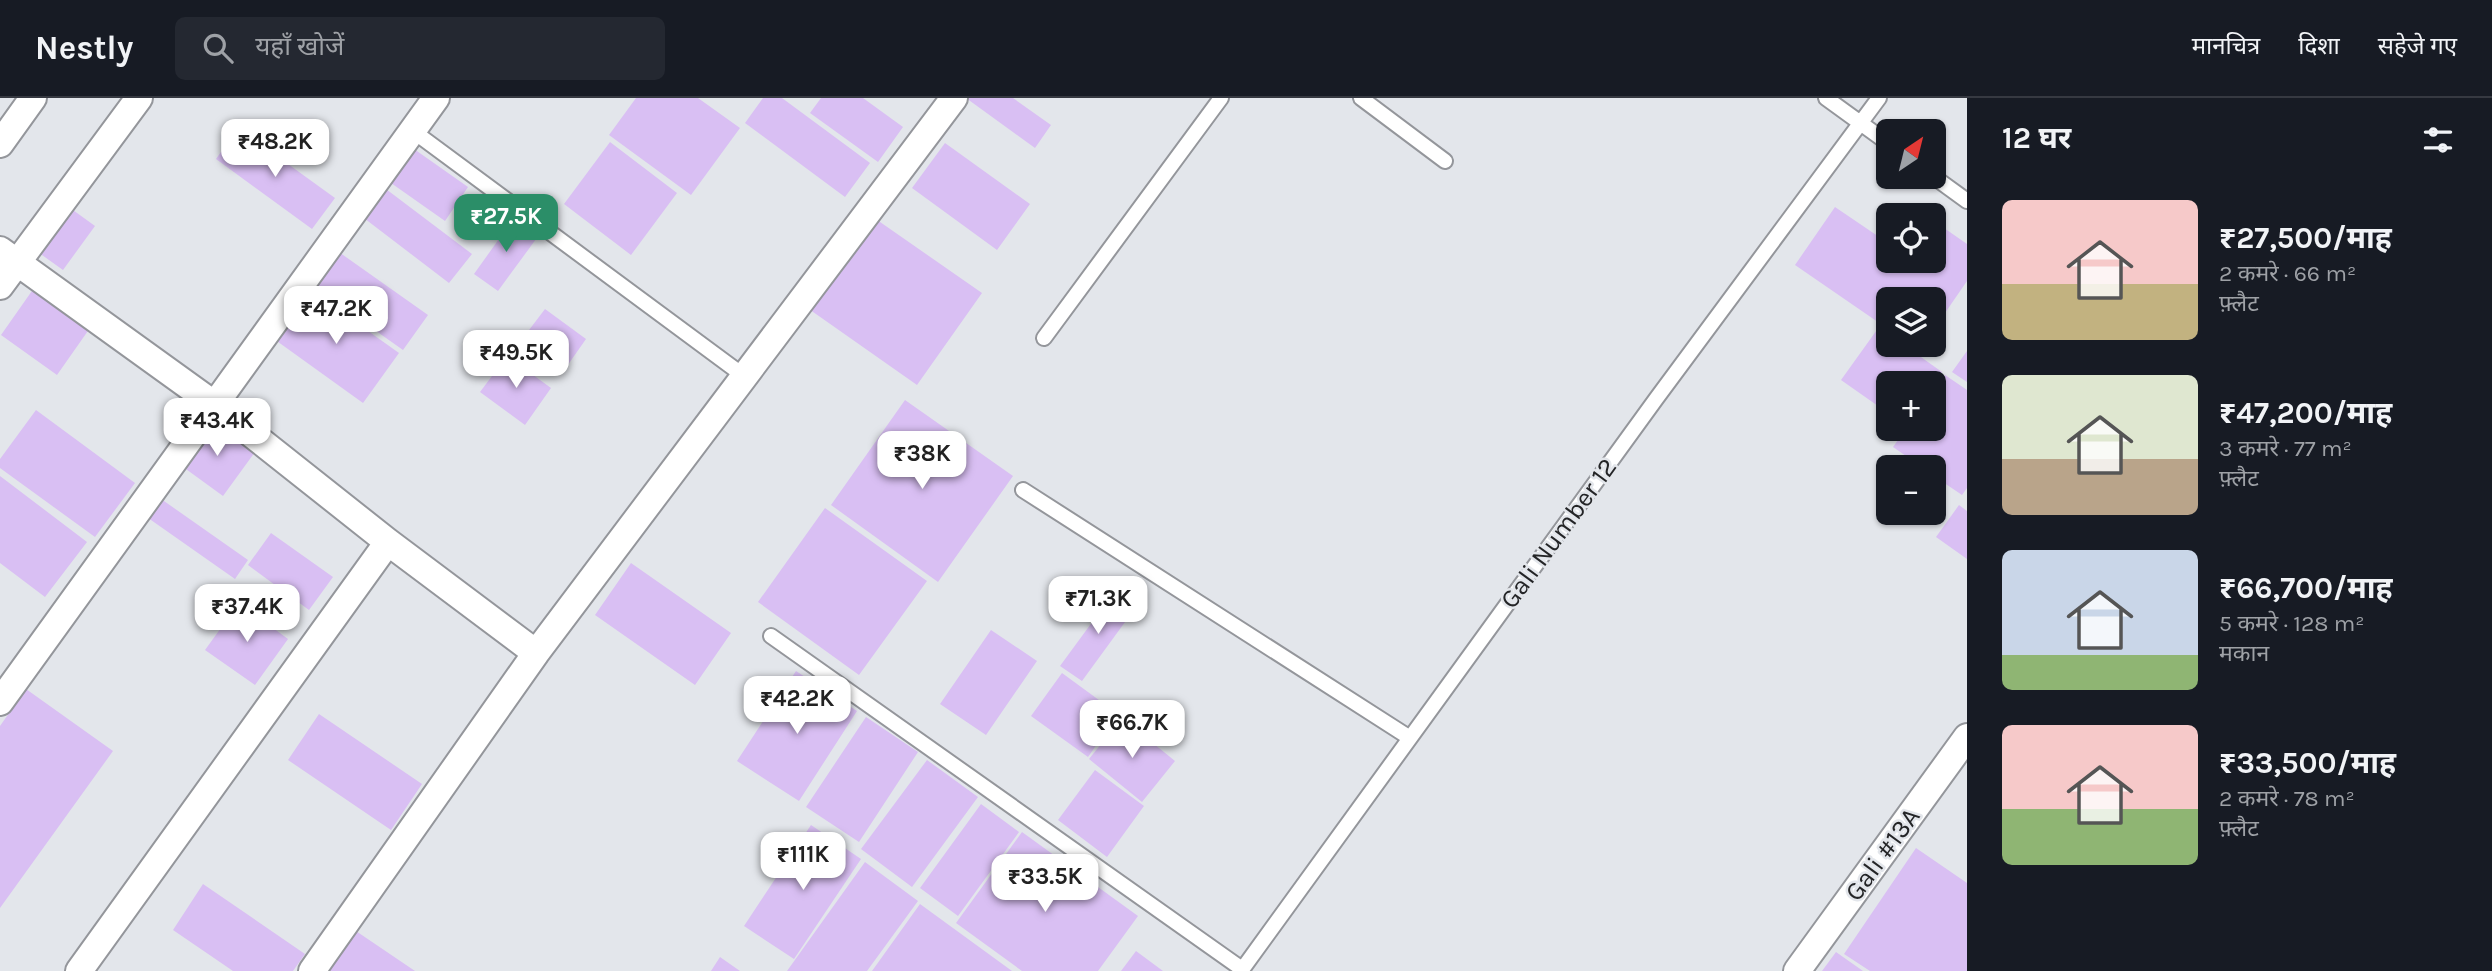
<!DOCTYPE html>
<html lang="hi">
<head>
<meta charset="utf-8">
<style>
	:root { --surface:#171b24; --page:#242831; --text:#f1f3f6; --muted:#9ea1a6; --line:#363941; --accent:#2b8e68 }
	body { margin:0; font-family:Karla,"Noto Sans Devanagari",sans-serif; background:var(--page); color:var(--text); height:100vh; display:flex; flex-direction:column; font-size:26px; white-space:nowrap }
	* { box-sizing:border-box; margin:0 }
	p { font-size:23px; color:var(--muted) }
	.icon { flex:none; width:38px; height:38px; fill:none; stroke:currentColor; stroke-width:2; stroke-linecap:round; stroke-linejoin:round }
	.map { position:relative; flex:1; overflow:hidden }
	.sheet { display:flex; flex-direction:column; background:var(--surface); width:525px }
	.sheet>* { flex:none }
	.needle { width:46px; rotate:35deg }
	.fabs { position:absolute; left:1876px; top:21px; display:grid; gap:14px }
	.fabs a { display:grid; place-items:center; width:70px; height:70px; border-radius:10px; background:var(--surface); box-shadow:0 2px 5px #0004; font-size:35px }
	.price { position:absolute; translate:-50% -60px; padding:0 16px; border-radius:14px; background:#fff; color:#222; font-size:23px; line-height:46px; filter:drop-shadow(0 2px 4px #0008) }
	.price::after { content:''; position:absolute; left:50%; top:42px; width:21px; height:16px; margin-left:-10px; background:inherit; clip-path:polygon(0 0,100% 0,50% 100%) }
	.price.current { background:var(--accent); color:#fff }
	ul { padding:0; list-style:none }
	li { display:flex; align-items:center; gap:21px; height:175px; padding:0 35px }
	li span { display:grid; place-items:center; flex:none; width:196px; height:140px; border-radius:10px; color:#555 }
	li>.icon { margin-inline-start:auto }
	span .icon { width:84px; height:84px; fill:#fffc; stroke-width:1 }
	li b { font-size:30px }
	h2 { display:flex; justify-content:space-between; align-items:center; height:84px; padding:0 35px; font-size:30px }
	header { display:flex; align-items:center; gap:42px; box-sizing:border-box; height:98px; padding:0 35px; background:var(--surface); border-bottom:2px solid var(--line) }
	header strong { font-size:33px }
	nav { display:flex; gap:38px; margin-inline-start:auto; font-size:24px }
	.search { width:490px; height:63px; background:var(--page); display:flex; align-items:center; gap:18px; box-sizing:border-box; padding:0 24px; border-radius:10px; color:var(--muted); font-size:26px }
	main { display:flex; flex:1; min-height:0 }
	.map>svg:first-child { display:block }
</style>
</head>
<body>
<header>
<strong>Nestly</strong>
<div class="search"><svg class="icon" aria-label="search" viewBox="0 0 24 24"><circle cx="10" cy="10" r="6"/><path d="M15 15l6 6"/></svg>यहाँ खोजें</div>
<nav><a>मानचित्र</a><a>दिशा</a><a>सहेजे गए</a></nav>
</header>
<main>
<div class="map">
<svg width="1967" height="873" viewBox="0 0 1967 873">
	<rect width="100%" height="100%" fill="#e3e6eb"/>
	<path fill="#d9bff3" d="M636 0H698L740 30 691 97 609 37Z
		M763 0H782L870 65 845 99 745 25Z
		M821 0H863L903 29 878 64 810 15Z
		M966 0H1013L1051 27 1035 50Z
		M238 30 335 100 312 131 216 61Z
		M610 44 677 95 631 157 564 106Z
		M945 45 1030 106 997 152 912 90Z
		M414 51 468 89 445 123 391 85Z
		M378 85 472 156 449 185 356 114Z
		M66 107 95 128 63 172 35 152Z
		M1835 109 1888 145V163H1934V123L1967 146V183L1934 231V201H1888V231L1795 167Z
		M870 117 982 195 917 287 806 209Z
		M514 120 539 137 498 193 474 176Z
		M336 152 428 217 403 252 311 187Z
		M34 190 90 230 57 277 1 237Z
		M309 191 399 255 363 305 274 241Z
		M545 211 586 241 565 271 523 240Z
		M1879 229 1888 236V247H1904L1942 274 1934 285H1888V315L1841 282Z
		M1967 253V284L1952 274Z
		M507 258 551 290 525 327 480 294Z
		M1945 277 1967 292V390L1962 397 1934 378V369H1922L1893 349 1906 331H1934V292Z
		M905 302 1013 378 938 484 831 407Z
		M36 312 135 385 95 439 0 370V361Z
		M211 322 255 354 223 398 179 366Z
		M0 378 87 444 45 499 0 465Z
		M154 396 248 462 235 481 141 415Z
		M1959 407 1967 413V461L1936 439Z
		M825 410 927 483 859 577 758 504Z
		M271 435 333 479 309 512 248 467Z
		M631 465 731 535 695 587 595 517Z
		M1115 493 1136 509 1082 583 1060 568Z
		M239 505 288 541 255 587 205 552Z
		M991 532 1037 563 986 637 940 606Z
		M796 573 857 613 799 703 737 663Z
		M1062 575 1118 616 1088 659 1031 618Z
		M26 591 113 653 0 810V628Z
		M319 616 422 686 391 732 288 662Z
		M866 619 918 654 859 744 806 709Z
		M1122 620 1175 663 1142 704 1089 661Z
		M927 662 978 699 912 789 861 751Z
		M1095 672 1144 708 1107 759 1058 722Z
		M981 706 1019 734 958 818 920 790Z
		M811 727 861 761 794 861 744 828Z
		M1022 734 1138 818 1098 873H1022L956 825Z
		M1916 750 1967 785V873H1870L1844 856Z
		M865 764 918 803 867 873H787Z
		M203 786 305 856 293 873H233L173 832Z
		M920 806 1012 873H872Z
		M350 829 415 873H320Z
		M1136 853 1163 873H1121Z
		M1836 854 1863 873H1822Z
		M720 859 740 873H711Z"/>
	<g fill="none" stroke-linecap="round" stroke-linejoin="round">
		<g stroke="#94969b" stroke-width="18">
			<path id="service" d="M1361 0 1445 63
				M1826 0 1888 45
				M413 33 744 278
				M1934 79 1967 103
				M1044 240 1221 0
				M1023 392 1410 640
				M771 538 1242 871
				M1241 873 1656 301 1879 0"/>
		</g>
		<g stroke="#94969b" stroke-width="30">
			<path id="minor" d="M0 46 33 0
				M0 152 215 307 388 444 536 555
				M0 188 139 0
				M0 604 436 0
				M79 873 388 444
				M312 873 536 555 954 0
				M1797 873 1967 639"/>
		</g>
		<use href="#service" stroke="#fff" stroke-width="14"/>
		<use href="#minor" stroke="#fff" stroke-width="26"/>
	</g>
	<g text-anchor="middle" stroke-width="5" stroke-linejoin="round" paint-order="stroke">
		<g font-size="26" fill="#242527" stroke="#e3e6eb">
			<text transform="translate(1558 435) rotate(-54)" y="9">Gali Number 12</text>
			<text transform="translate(1882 756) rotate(-54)" y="9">Gali #13A</text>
		</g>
	</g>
</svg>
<div class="fabs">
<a><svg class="needle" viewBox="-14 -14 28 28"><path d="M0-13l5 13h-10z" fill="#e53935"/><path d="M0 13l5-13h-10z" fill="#9ea1a6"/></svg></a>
<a><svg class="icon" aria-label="locate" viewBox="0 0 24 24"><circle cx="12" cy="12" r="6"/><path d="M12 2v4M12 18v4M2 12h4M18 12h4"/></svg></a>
<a><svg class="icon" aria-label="layers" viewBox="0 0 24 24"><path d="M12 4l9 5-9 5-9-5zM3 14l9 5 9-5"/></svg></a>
<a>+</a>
<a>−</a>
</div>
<b class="price" style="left:275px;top:81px">₹48.2K</b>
<b class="price current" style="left:506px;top:156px">₹27.5K</b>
<b class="price" style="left:336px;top:248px">₹47.2K</b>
<b class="price" style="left:516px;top:292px">₹49.5K</b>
<b class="price" style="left:217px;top:360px">₹43.4K</b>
<b class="price" style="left:922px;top:393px">₹38K</b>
<b class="price" style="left:1098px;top:538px">₹71.3K</b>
<b class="price" style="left:247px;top:546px">₹37.4K</b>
<b class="price" style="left:797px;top:638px">₹42.2K</b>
<b class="price" style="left:1132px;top:662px">₹66.7K</b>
<b class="price" style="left:803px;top:794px">₹111K</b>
<b class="price" style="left:1045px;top:816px">₹33.5K</b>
</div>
<section class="sheet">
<h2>12 घर<svg class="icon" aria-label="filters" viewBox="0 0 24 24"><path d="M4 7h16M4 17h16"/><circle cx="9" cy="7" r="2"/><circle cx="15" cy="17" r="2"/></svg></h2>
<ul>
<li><span style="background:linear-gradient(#f6c9c9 60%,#c2b280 0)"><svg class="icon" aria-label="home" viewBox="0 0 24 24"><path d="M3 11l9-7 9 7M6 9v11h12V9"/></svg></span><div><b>₹27,500/माह</b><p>2 कमरे · 66 m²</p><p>फ़्लैट</p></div></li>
<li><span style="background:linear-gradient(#dfe7d0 60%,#b9a48a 0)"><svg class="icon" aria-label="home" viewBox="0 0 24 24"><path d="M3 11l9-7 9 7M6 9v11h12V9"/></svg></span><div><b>₹47,200/माह</b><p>3 कमरे · 77 m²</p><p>फ़्लैट</p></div></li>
<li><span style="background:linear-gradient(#c9d6e8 75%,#8fb573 0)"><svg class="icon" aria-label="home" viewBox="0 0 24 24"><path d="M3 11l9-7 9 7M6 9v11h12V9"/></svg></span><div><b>₹66,700/माह</b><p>5 कमरे · 128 m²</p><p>मकान</p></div></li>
<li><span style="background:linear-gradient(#f6c9c9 60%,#8fb573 0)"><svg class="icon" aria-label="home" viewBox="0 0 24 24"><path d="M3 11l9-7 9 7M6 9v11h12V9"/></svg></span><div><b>₹33,500/माह</b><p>2 कमरे · 78 m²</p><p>फ़्लैट</p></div></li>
</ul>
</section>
</main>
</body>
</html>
